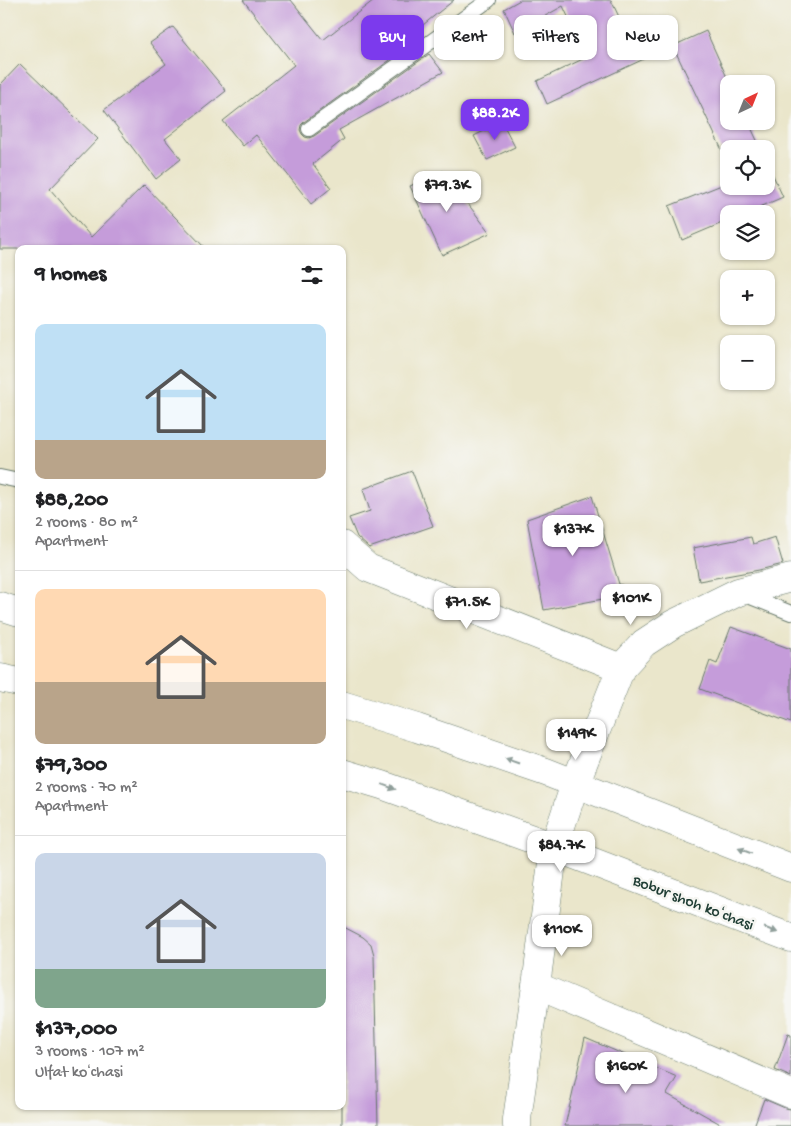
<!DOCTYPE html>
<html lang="en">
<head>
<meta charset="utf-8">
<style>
	:root { --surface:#fff; --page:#f2f2f2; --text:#202124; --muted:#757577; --line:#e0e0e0; --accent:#7c3aed }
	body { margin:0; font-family:"Gochi Hand",sans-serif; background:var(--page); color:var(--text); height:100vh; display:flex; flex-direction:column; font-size:19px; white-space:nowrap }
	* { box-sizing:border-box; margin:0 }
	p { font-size:16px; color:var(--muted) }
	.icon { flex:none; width:28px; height:28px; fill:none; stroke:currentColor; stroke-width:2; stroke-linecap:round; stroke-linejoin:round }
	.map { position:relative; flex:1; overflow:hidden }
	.drawer { position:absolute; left:15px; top:245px; width:331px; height:865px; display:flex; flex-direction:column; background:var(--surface); border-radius:10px; box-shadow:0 1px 4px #0004 }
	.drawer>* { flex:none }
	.guide { position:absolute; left:361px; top:15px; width:354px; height:45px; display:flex; gap:10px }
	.needle { width:32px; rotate:43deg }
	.controls { position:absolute; left:720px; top:75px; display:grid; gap:10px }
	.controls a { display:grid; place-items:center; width:55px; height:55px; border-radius:10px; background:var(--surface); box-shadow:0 1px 4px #0004; font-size:25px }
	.price { position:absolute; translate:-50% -42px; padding:0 11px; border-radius:10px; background:#fff; color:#222; font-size:16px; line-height:32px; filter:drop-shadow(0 1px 2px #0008) }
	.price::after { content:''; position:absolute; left:50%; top:30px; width:15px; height:11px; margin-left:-8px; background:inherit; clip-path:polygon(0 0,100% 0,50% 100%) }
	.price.selected { background:var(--accent); color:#fff }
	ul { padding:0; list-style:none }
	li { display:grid; align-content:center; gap:10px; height:265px; padding:0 20px }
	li+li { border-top:1px solid var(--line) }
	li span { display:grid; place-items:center; height:155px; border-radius:10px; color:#555 }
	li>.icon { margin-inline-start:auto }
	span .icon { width:90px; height:90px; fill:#fffc; stroke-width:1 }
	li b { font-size:21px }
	h2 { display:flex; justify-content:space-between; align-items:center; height:60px; padding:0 20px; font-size:21px }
	.tag { padding:0 18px; border-radius:10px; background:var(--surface); box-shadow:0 1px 4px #0004; font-size:18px; line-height:45px }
	.tag.selected { background:var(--accent); color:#fff }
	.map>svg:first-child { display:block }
</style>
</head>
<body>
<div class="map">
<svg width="791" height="1126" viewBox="0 0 791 1126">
	<rect width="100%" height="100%" fill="#f6f6f2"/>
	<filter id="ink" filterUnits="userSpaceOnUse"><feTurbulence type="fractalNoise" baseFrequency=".02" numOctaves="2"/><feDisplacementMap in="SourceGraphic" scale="10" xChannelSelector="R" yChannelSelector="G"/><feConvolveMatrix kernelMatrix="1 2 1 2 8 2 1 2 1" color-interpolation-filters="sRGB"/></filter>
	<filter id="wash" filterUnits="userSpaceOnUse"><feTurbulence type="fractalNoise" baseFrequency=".0096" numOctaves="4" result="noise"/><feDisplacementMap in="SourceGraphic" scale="20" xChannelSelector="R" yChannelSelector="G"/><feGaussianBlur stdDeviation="1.12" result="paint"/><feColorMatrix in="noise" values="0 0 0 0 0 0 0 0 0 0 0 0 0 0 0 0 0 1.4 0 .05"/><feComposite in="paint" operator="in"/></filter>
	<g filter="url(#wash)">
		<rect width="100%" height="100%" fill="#eae6cb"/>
		<g id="blocks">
			<path fill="#c59cda" d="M243 0H291L323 40 374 0H454L413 33 418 40 304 122 301 125 300 130 302 134 305 137 309 138 314 136 429 54 443 72 339 130 344 139 313 164 331 188 311 204 256 135 243 146 223 121 294 65Z
				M520 0H611L629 38 648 29 659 52 547 104 537 81 587 57 563 6 515 33 504 9Z
				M173 27 226 91 165 139 181 159 156 179 104 110 166 64 150 43Z
				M706 31 730 84H729V121H748L761 149H729V165L673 46Z
				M20 64 98 139 50 189 91 237 144 185 206 249H0V85Z
				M502 122 515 147 487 160 474 136Z
				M766 160 783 197 744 214H729V220L682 240 669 206 729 182V186H766Z
				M443 171 490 233 442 255 410 186Z
				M412 471 433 526 369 548 357 537 349 518 370 511 363 489Z
				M592 496 619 584 640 592 544 610 527 519Z
				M751 537 753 544 775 537 783 564 759 570 699 581 693 548Z
				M731 627 791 649V723L700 689 710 661 717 664Z
				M342 926 363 937 371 944 374 955 378 1126H342Z
				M788 1034 791 1035V1077L775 1070Z
				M585 1038 677 1077 667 1094 724 1126H565Z
				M764 1099 785 1108 791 1109V1126H754Z"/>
		</g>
	</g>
	<g filter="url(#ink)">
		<use href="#blocks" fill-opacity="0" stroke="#667869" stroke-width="1"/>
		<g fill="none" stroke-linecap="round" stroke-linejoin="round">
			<g stroke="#667869" stroke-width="16">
				<path id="service" d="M309 129 489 0
					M0 477 19 481
					M743 594 791 613"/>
			</g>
			<g stroke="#667869" stroke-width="29">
				<path id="minor" d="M342 545 368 568 621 668
					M536 986 791 1094"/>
			</g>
			<g stroke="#667869" stroke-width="29">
				<path id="tertiary" d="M575 784 621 668 644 643 673 624 738 592 791 578"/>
			</g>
			<g stroke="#667869" stroke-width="29">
				<path id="secondary" d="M0 606 19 612
					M0 678 19 682
					M342 705 417 728 546 772 791 868
					M342 773 382 785 554 847 791 938
					M517 1126V1119L536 986 554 847 575 784"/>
			</g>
			<use href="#service" stroke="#fff" stroke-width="14"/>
			<use href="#minor" stroke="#fff" stroke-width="28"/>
			<use href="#tertiary" stroke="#fff" stroke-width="28"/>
			<use href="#secondary" stroke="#fff" stroke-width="28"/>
		</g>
		<defs><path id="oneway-solid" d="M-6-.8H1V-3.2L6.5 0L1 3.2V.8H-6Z" transform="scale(1.25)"/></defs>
		<g fill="#8f9e9a">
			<use href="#oneway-solid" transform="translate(512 761) rotate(-161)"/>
			<use href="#oneway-solid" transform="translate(389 787) rotate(20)"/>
			<use href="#oneway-solid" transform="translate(745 851) rotate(-159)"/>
			<use href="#oneway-solid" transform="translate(771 930) rotate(21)"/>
		</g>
	</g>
	<g text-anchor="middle" stroke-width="5" stroke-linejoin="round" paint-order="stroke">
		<g font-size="16" fill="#1f3d34" stroke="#f6f6f2">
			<text transform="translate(694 901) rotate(21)" y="6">Bobur shoh koʻchasi</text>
		</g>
	</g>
</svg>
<div class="controls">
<a><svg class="needle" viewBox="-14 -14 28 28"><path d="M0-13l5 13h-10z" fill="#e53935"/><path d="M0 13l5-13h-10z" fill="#757577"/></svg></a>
<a><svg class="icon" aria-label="locate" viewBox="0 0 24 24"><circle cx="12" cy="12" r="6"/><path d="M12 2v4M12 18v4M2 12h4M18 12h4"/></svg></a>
<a><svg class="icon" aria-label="layers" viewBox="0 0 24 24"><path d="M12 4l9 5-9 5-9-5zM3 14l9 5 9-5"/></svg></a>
<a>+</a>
<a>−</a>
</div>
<b class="price selected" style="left:495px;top:141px">$88.2K</b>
<b class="price" style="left:447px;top:213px">$79.3K</b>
<b class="price" style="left:573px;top:557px">$137K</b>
<b class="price" style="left:631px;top:626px">$101K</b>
<b class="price" style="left:467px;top:630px">$71.5K</b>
<b class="price" style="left:576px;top:761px">$149K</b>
<b class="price" style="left:561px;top:873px">$84.7K</b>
<b class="price" style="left:562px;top:957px">$110K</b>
<b class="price" style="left:626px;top:1094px">$160K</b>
<div class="guide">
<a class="tag selected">Buy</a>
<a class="tag">Rent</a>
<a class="tag">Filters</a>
<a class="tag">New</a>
</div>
<section class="drawer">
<h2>9 homes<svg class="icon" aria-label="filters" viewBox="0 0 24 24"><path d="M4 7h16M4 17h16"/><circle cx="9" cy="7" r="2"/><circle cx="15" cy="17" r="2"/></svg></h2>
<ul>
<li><span style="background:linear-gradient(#bfe0f5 75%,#b9a48a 0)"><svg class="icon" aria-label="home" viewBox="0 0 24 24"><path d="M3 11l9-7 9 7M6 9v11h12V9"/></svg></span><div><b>$88,200</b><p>2 rooms · 80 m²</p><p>Apartment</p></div></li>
<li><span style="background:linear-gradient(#ffd9b3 60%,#b9a48a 0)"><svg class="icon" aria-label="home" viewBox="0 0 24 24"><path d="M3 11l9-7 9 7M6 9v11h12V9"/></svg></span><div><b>$79,300</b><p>2 rooms · 70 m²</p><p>Apartment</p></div></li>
<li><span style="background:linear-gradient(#c9d6e8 75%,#7fa58c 0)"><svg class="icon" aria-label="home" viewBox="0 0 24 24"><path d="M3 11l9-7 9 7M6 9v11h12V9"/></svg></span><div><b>$137,000</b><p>3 rooms · 107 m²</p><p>Ulfat koʻchasi</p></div></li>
</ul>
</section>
</div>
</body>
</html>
